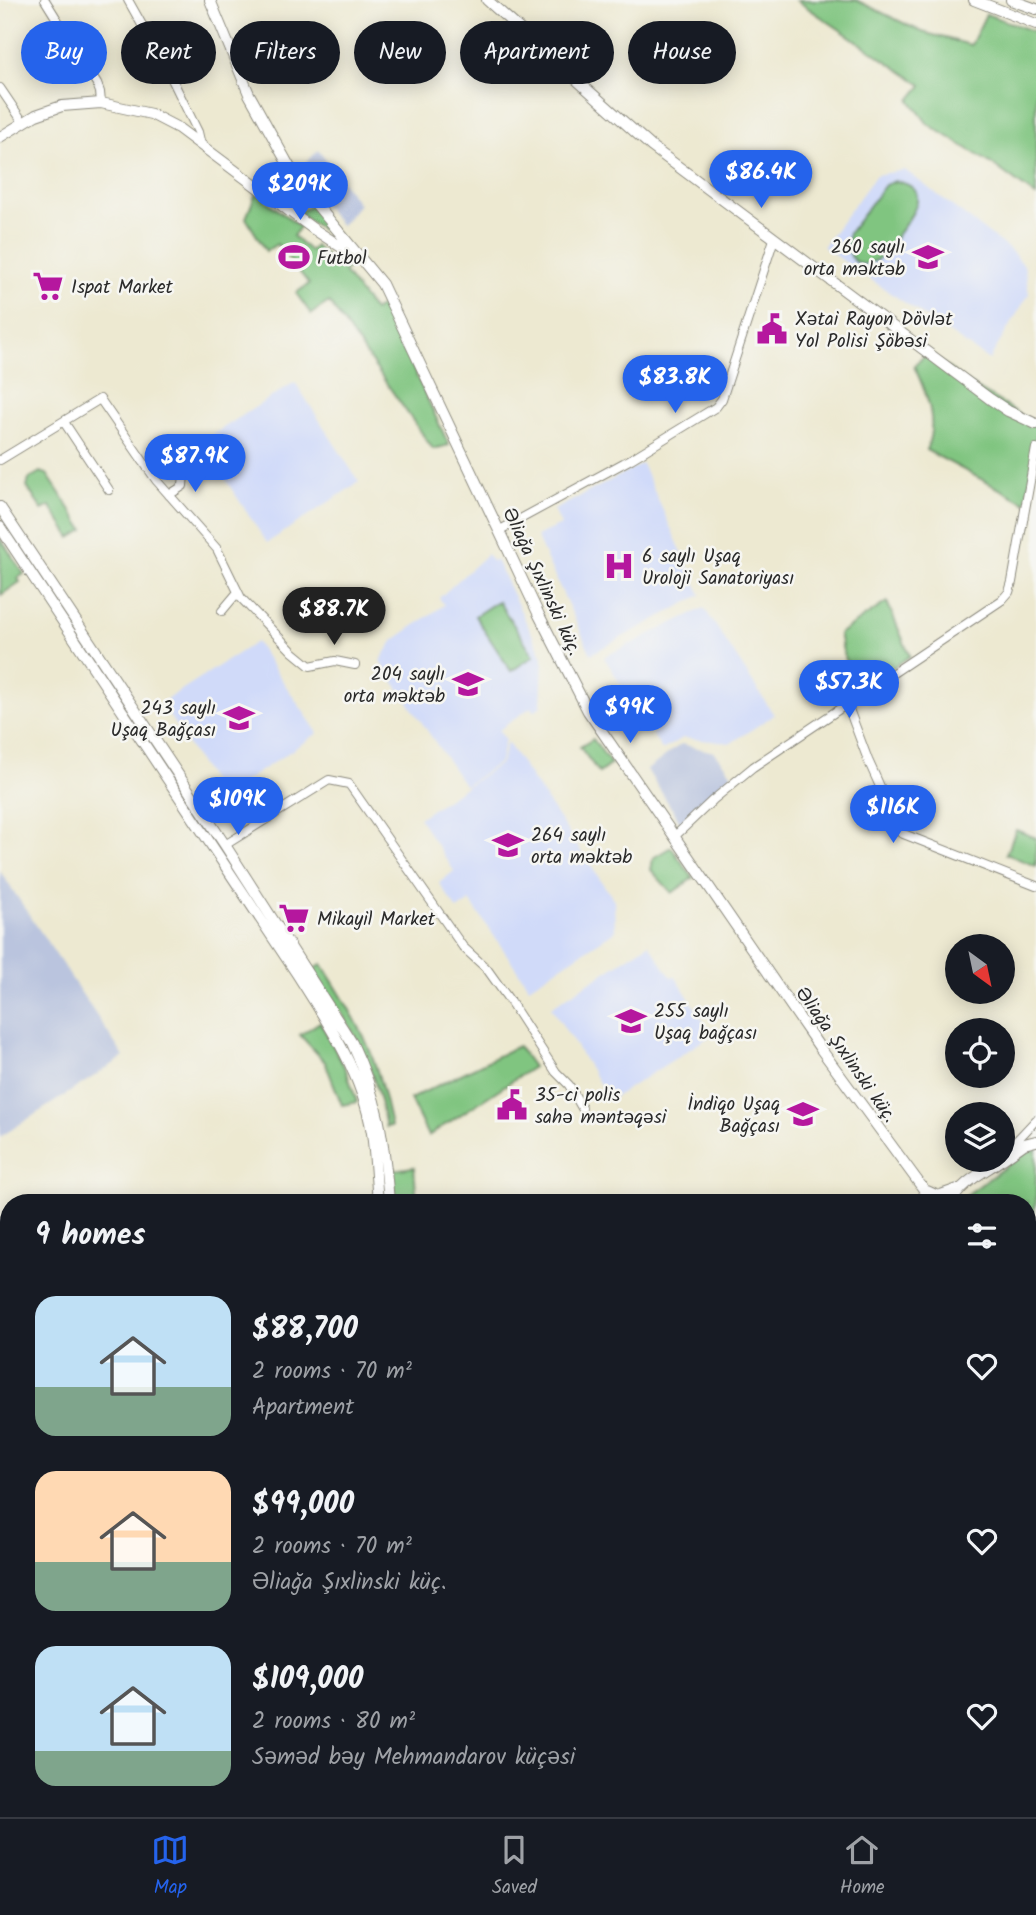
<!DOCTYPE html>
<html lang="en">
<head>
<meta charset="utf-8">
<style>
	:root { --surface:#171b24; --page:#242831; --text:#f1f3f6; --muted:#9ea1a6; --line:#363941; --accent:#2563eb }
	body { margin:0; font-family:Kalam,sans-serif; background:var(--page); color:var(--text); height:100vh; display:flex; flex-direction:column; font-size:26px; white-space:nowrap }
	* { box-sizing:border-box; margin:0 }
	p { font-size:23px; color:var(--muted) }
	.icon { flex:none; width:38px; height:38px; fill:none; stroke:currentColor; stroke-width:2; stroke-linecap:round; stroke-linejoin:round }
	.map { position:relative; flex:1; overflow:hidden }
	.sheet { position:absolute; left:0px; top:1194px; width:1036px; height:625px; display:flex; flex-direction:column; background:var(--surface); border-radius:28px 28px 0 0; box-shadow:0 4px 18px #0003 }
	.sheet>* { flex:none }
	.banner { position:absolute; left:21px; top:21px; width:994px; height:63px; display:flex; gap:14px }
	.needle { width:46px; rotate:147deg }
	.tools { position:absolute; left:945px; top:934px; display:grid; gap:14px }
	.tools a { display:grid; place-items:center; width:70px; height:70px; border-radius:50%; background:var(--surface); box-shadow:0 4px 18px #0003; font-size:35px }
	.price { position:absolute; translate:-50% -60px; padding:0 16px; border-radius:24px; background:var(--accent); color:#fff; font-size:23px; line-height:46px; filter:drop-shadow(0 2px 4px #0008) }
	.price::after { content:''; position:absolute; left:50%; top:42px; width:21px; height:16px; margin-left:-10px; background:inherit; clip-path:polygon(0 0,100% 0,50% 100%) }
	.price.on { background:#222; color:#fff }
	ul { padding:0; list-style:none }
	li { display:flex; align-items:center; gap:21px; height:175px; padding:0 35px }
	li span { display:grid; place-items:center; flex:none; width:196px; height:140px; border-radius:21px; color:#555 }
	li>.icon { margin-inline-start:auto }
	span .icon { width:84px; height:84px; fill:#fffc; stroke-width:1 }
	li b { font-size:30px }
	h2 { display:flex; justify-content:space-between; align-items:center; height:84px; padding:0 35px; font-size:30px }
	.pill { padding:0 24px; border-radius:32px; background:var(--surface); box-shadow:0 4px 18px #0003; font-size:24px; line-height:63px }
	.pill.on { background:var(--accent); color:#fff }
	.tabs { display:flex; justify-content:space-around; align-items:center; height:98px; border-top:2px solid var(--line); background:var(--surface); font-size:19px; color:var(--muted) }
	.tabs a { display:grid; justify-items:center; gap:4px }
	.tabs .on { color:var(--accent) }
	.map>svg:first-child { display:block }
</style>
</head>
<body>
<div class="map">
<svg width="1036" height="1817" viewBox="0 0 1036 1817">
	<rect width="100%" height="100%" fill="#f6f6f2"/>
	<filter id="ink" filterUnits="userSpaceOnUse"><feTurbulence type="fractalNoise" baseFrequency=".0143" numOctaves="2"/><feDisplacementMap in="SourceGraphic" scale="14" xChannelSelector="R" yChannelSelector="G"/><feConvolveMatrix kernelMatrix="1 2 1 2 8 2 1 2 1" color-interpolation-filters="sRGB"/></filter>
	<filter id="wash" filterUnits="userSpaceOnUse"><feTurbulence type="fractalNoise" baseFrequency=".00686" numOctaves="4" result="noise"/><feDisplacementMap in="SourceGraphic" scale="28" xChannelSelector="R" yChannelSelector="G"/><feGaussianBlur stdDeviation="1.57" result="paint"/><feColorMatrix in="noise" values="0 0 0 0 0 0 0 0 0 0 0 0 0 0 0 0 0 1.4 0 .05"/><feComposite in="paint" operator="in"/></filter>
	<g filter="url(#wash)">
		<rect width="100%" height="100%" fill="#ede9d1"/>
		<path fill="#d0daf9" d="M905 170 1010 250 1024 265 1029 294 989 360 823 247 876 175Z
			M295 382 359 482 267 543 201 442Z
			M642 464 701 595 591 654 536 536 561 525 554 510Z
			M487 554 492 561 496 560 543 657 541 706 534 711 531 707 499 730 505 739 500 762 465 786 380 661 394 640 444 605 439 598Z
			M704 608 774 715 731 743 683 738 662 750 604 657Z
			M256 642 318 733 221 797 161 703Z
			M507 742 614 900 615 931 529 987 470 901 457 910 439 883 454 871 419 818 501 763Z
			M649 944 671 977 675 976 712 1035 610 1100 551 1007Z
			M0 1666 9 1679V1712L2 1717 5 1722 0 1726Z"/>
		<path fill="#bac4de" d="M318 150 359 204 341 226 298 171Z
			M681 744 714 752 732 774 681 823 647 770Z
			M0 871 124 1057 0 1137Z"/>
		<path fill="#80c580" stroke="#567856" stroke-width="2" d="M796 0H856L922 32 971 45 986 14 1036 32V196L995 166 928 124 910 100 922 85Z
			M895 181C937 188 909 219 895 238 889 246 882 259 872 262 852 271 843 248 849 233L885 185Z
			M256 193 300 227 293 236 310 251 315 246 335 263 341 257 350 265 344 272 374 311 383 305 449 445 433 449 329 302 311 314 296 293 309 284 277 244 266 251 246 218Z
			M312 205 343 243 297 213Z
			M928 352 964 380 1036 424V448L1026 503 926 450C939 421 926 392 914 366Z
			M40 472 47 474 84 530 71 538 50 506 42 510 27 487 29 479Z
			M0 538 24 574 18 578 20 582 1 595Z
			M498 601 534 656 511 671 475 616Z
			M887 602 910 656 873 680 845 660 839 634Z
			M593 739 611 764 599 773 580 747Z
			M1016 830 1036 838V866L1006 854Z
			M671 847 693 878 672 893 651 870 653 858Z
			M322 964C338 991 356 1017 368 1046 379 1072 385 1099 391 1126L386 1127C381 1104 376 1081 366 1059 353 1027 332 999 313 970Z
			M320 1022 346 1070 357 1102 342 1105 325 1062 300 1035Z
			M518 1046 533 1067 428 1136 410 1099Z
			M1036 1149V1202L1027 1237V1202H957L1028 1150Z
			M414 1167 417 1202H395L392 1170Z
			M0 1553 9 1567V1628L0 1616Z
			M111 1810H160L164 1817H116Z
			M539 1810H740L746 1817H534Z"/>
	</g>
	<g filter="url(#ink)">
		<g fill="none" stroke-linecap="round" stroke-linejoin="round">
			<g stroke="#8c8a7e" stroke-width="10">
				<path id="minor" d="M45 0 97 84 100 92 101 103
					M128 0 169 73 198 132 201 145
					M0 88 23 122
					M64 422 109 490
					M0 460 100 399 156 480 217 549 241 598 293 652 310 666 335 661 355 665
					M169 495 183 486 184 474
					M500 530 631 459 716 407 722 399 774 239
					M222 611 238 592
					M847 704 868 760 901 833 1036 886
					M675 836 713 800 753 767 1002 600 1009 592 1012 582 1036 448
					M225 845 329 780 349 784 463 947 487 969 512 1004 556 1072 569 1085 582 1108
					M1003 1155 1036 1120
					M249 1810 252 1817
					M315 1810 318 1817
					M260 1817 272 1810
					M477 1817 481 1814V1810"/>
			</g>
			<g stroke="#8c8a7e" stroke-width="12">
				<path id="major" d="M210 0 249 94 289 166 311 198 382 284 539 615 588 711 820 1048 933 1202
					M487 0 652 147 990 399 1008 411 1036 424
					M974 0 1036 24
					M1011 0 1036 9
					M0 137 36 115 62 106 101 103 151 114 178 128 312 228 355 256
					M284 206H299L311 198
					M0 507 225 845 352 1043C379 1100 384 1141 389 1202
					M0 527 297 974C329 1024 362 1073 372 1133 375 1155 376 1179 378 1202
					M1003 1159 1024 1144 1036 1141
					M927 1191 938 1196 958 1189
					M952 1202C960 1183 984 1172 1001 1160
					M1027 1281 1036 1265
					M1027 1310 1036 1320
					M0 1529 9 1542
					M176 1810 179 1817"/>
			</g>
			<use href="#minor" stroke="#fff" stroke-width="8"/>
			<use href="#major" stroke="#fff" stroke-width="10"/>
		</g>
	</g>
	<defs>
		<g id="stadium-bare" transform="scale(2.415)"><path d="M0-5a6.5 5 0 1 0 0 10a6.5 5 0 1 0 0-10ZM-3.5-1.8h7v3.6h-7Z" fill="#b5179e" stroke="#f6f6f2" stroke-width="2.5" paint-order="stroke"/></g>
		<g id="school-bare" transform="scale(2.415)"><path d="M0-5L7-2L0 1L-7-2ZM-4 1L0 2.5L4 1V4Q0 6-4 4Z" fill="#b5179e" stroke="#f6f6f2" stroke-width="2.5" paint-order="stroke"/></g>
		<g id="supermarket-bare" transform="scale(2.415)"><path d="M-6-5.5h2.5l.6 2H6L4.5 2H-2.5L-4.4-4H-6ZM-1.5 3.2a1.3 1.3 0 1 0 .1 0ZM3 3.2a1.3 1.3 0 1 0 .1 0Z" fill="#b5179e" stroke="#f6f6f2" stroke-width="2.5" paint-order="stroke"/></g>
		<g id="civic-bare" transform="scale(2.415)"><path d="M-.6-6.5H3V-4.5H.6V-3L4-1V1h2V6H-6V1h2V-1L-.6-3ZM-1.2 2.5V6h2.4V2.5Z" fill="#b5179e" stroke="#f6f6f2" stroke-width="2.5" paint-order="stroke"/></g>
		<g id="hospital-bare" transform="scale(2.415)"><path d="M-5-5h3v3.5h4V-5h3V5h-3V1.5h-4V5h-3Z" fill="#b5179e" stroke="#f6f6f2" stroke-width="2.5" paint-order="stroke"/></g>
	</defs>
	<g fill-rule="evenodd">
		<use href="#stadium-bare" x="294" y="257"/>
		<use href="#school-bare" x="928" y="257"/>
		<use href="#supermarket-bare" x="48" y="286"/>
		<use href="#civic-bare" x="772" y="329"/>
		<use href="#hospital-bare" x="619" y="566"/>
		<use href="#school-bare" x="468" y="684"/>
		<use href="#school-bare" x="239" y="718"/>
		<use href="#school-bare" x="508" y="845"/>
		<use href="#supermarket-bare" x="294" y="918"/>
		<use href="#school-bare" x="631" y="1021"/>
		<use href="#civic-bare" x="512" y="1105"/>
		<use href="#school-bare" x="803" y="1114"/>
	</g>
	<g text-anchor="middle" stroke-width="5" stroke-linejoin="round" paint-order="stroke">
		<g font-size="19" fill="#2b2b2b" stroke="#f6f6f2" text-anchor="start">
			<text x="905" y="253" text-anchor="end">260 saylı<tspan x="905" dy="22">orta məktəb</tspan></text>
			<text x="317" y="264">Futbol</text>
			<text x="71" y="293">Ispat Market</text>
			<text x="795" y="325">Xətai Rayon Dövlət<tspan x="795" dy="22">Yol Polisi Şöbəsi</tspan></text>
			<text x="642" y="562">6 saylı Uşaq<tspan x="642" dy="22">Uroloji Sanatoriyası</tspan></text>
			<text x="445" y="680" text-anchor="end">204 saylı<tspan x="445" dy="22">orta məktəb</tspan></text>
			<text x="216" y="714" text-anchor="end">243 saylı<tspan x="216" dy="22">Uşaq Bağçası</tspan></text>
			<text x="531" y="841">264 saylı<tspan x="531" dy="22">orta məktəb</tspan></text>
			<text x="317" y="925">Mikayil Market</text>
			<text x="654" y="1017">255 saylı<tspan x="654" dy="22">Uşaq bağçası</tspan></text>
			<text x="535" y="1101">35-ci polis<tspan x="535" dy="22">sahə məntəqəsi</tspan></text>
			<text x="780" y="1110" text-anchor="end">İndiqo Uşaq<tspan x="780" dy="22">Bağçası</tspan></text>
		</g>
		<g font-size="19" fill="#2b2b2b" stroke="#f6f6f2">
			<text transform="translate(543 581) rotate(65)" y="7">Əliağa Şıxlinski küç.</text>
			<text transform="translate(847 1054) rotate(55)" y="7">Əliağa Şıxlinski küç.</text>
		</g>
	</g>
</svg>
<div class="tools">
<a><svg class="needle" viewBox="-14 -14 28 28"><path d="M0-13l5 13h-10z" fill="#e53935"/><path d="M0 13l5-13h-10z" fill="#9ea1a6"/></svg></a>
<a><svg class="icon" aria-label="locate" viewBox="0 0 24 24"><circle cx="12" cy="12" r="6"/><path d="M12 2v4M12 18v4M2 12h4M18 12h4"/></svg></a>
<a><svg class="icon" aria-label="layers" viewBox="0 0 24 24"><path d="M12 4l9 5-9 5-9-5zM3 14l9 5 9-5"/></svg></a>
</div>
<b class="price" style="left:761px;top:210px">$86.4K</b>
<b class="price" style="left:300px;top:222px">$209K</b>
<b class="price" style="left:675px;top:415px">$83.8K</b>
<b class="price" style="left:195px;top:494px">$87.9K</b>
<b class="price on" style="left:334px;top:647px">$88.7K</b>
<b class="price" style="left:849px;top:720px">$57.3K</b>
<b class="price" style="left:630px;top:745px">$99K</b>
<b class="price" style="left:238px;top:837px">$109K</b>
<b class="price" style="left:893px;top:845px">$116K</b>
<div class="banner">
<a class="pill on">Buy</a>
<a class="pill">Rent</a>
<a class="pill">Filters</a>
<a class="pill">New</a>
<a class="pill">Apartment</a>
<a class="pill">House</a>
</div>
<section class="sheet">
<h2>9 homes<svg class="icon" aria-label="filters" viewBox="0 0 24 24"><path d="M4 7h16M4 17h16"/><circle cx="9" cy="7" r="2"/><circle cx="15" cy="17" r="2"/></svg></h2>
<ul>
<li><span style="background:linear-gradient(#bfe0f5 65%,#7fa58c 0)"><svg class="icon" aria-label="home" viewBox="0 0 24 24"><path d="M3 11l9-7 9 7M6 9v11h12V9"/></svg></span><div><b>$88,700</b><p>2 rooms · 70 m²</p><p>Apartment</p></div><svg class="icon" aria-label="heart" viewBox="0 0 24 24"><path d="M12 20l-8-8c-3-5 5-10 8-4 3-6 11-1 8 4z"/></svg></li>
<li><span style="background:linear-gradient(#ffd9b3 65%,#7fa58c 0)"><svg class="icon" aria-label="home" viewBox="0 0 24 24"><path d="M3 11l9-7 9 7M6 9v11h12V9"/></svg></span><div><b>$99,000</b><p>2 rooms · 70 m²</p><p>Əliağa Şıxlinski küç.</p></div><svg class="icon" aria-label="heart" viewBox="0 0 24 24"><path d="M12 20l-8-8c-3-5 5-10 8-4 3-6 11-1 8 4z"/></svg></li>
<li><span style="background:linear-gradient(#bfe0f5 75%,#7fa58c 0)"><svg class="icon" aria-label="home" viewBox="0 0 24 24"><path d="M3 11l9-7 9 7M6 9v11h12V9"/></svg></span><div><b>$109,000</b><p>2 rooms · 80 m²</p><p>Səməd bəy Mehmandarov küçəsi</p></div><svg class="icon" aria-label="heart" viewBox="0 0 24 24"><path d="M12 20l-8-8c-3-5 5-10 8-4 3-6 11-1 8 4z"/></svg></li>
</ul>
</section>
</div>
<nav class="tabs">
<a class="on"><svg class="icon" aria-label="map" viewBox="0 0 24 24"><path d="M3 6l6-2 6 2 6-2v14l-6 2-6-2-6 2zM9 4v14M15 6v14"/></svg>Map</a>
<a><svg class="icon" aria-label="saved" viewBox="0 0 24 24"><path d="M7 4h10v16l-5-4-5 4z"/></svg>Saved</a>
<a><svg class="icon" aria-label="home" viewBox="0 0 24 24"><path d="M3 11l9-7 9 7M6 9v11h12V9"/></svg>Home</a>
</nav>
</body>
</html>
